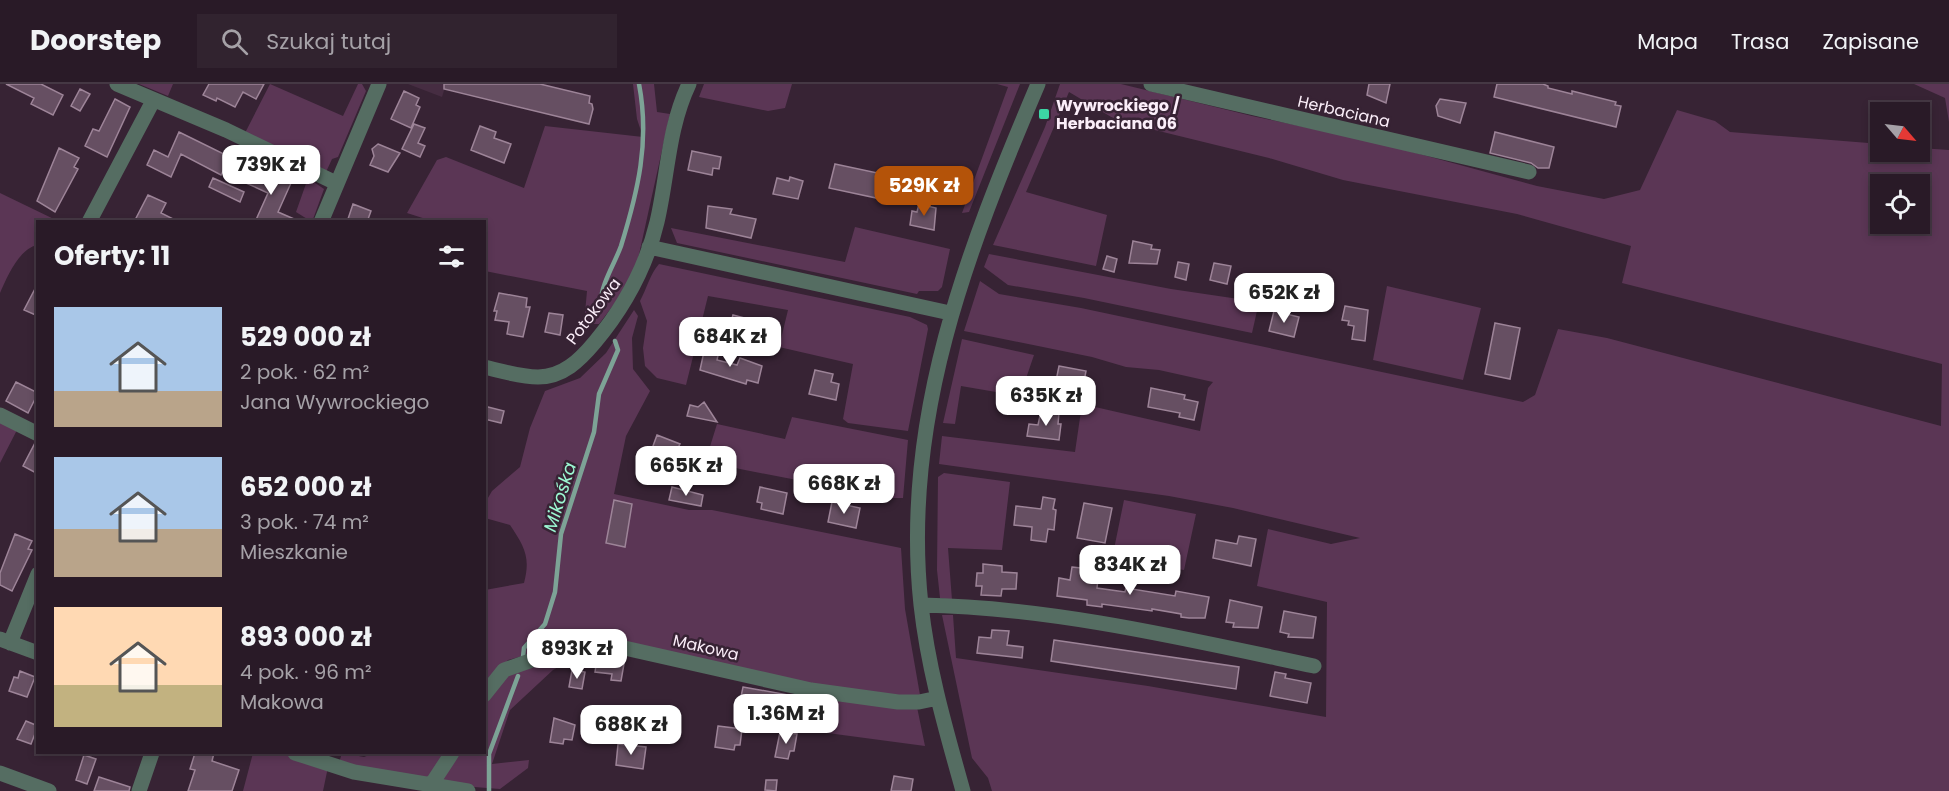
<!DOCTYPE html>
<html lang="pl">
<head>
<meta charset="utf-8">
<style>
	:root { --surface:#291a27; --page:#31232f; --text:#f1f3f6; --muted:#a5a1a7; --line:#453844; --accent:#b45309 }
	body { margin:0; font-family:Poppins,sans-serif; background:var(--page); color:var(--text); height:100vh; display:flex; flex-direction:column; font-size:22px; white-space:nowrap }
	* { box-sizing:border-box; margin:0 }
	p { font-size:20px; color:var(--muted) }
	.icon { flex:none; width:33px; height:33px; fill:none; stroke:currentColor; stroke-width:2; stroke-linecap:round; stroke-linejoin:round }
	.map { position:relative; flex:1; overflow:hidden }
	.panel { position:absolute; left:36px; top:136px; width:450px; height:534px; display:flex; flex-direction:column; background:var(--surface); border-radius:0px; box-shadow:0 3px 9px #0003,0 0 0 2px var(--line) }
	.panel>* { flex:none }
	.needle { width:39px; rotate:118deg }
	.tools { position:absolute; left:1870px; top:18px; display:grid; gap:12px }
	.tools a { display:grid; place-items:center; width:60px; height:60px; border-radius:0px; background:var(--surface); box-shadow:0 3px 9px #0003,0 0 0 2px var(--line); font-size:30px }
	.price { position:absolute; translate:-50% -51px; padding:0 14px; border-radius:12px; background:#fff; color:#222; font-size:20px; line-height:39px; filter:drop-shadow(0 2px 3px #0008) }
	.price::after { content:''; position:absolute; left:50%; top:36px; width:18px; height:14px; margin-left:-9px; background:inherit; clip-path:polygon(0 0,100% 0,50% 100%) }
	.price.current { background:var(--accent); color:#fff }
	ul { padding:0; list-style:none }
	li { display:flex; align-items:center; gap:18px; height:150px; padding:0 18px }
	li span { display:grid; place-items:center; flex:none; width:168px; height:120px; border-radius:0px; color:#555 }
	li>.icon { margin-inline-start:auto }
	span .icon { width:72px; height:72px; fill:#fffc; stroke-width:1 }
	li b { font-size:26px }
	h2 { display:flex; justify-content:space-between; align-items:center; height:72px; padding:0 18px; font-size:26px }
	header { display:flex; align-items:center; gap:36px; box-sizing:border-box; height:84px; padding:0 30px; background:var(--surface); border-bottom:2px solid var(--line) }
	header strong { font-size:28px }
	nav { display:flex; gap:33px; margin-inline-start:auto; font-size:21px }
	.search { width:420px; height:54px; background:var(--page); display:flex; align-items:center; gap:15px; box-sizing:border-box; padding:0 21px; border-radius:0px; color:var(--muted); font-size:22px }
	.map>svg:first-child { display:block }
</style>
</head>
<body>
<header>
<strong>Doorstep</strong>
<div class="search"><svg class="icon" aria-label="search" viewBox="0 0 24 24"><circle cx="10" cy="10" r="6"/><path d="M15 15l6 6"/></svg>Szukaj tutaj</div>
<nav><a>Mapa</a><a>Trasa</a><a>Zapisane</a></nav>
</header>
<div class="map">
<svg width="1949" height="707" viewBox="0 0 1949 707">
	<rect width="100%" height="100%" fill="#372334"/>
	<path fill="#462d42" d="M408 0H446L442 13Z"/>
	<path fill="#5b3655" fill-rule="evenodd" d="M139 0H173L168 12Z
		M270 0 343 32 358 0H362L366 7 338 73 332 75 326 88 245 49Z
		M633 0H654L657 28 670 30 638 175 624 207 599 240H584L587 207 485 187 484 138H435L407 129 437 76 446 73 524 104 545 42 643 53 637 35Z
		M704 0H792L785 24 768 27 699 13Z
		M997 0H1020L969 128 962 129 1008 3Z
		M1060 0H1121L1252 32 1372 57 1537 102 1604 115 1640 106 1677 26 1715 37 1730 48 1881 60V68H1920V64L1949 66V707H992L988 694 972 674 942 531H953L956 574 1148 602 1326 633 1327 518 1257 502 1268 445 1331 460 1360 454 1233 424 1169 412 939 380 942 352 1075 368 1082 320 1200 347 1208 304 1213 298 1159 286 1126 283 1092 273 964 247 980 197 999 210 1081 224 1523 318 1535 311 1558 245 1607 254 1941 342 1942 280 1622 199 1631 162 1517 130 1343 96 1269 74 1118 37 1069 8 1026 108 1107 131 1096 182 993 161 1045 43ZM1881 100H1920V140H1881Z
		M1914 0H1949V38L1945 14Z
		M308 94 324 105 312 138 296 128Z
		M0 109 60 138H38L37 161C19 165 7 193 0 209Z
		M855 143 950 165 942 203 938 207H919L917 210 677 159 671 144 845 178Z
		M989 170 1171 205 1259 218 1252 249 1084 214 1008 201 984 183Z
		M659 180 910 233 927 241 928 245 908 347 848 339 843 335 853 280 779 263 788 226 708 212 686 301 657 294 645 282 643 264 647 237 640 217C647 204 650 190 659 180Z
		M1387 202 1481 224 1463 296 1373 276Z
		M634 226 638 232 632 254 633 285 650 307 626 352 614 410 689 426H712L901 464 905 525 920 611 886 612 807 601 588 548 556 563 508 576 485 602V506L524 499C531 473 524 462 510 441L485 434V419L492 407 520 383 530 344 545 307 580 294 606 269Z
		M962 255 1034 271 1020 312 961 302 955 340 943 339Z
		M792 333 908 356 903 414H890L740 385 714 378 708 369 717 340 785 355Z
		M0 337 17 346 0 379Z
		M944 389 1010 398 1002 466 948 464 952 516 940 514 937 486 938 393Z
		M1124 416 1196 430 1184 486 1112 475Z
		M581 560 591 564 553 586 510 626 492 680 529 676 528 684 500 705 436 700 455 669H484C485 654 482 637 485 623 491 584 550 572 581 560Z
		M807 610 917 623 925 662 805 646Z
		M253 669H283L328 683 323 707H243Z
		M342 669 364 673 374 669H446L432 694 339 679Z"/>
	<g fill="none" stroke-linecap="round" stroke-linejoin="round">
		<path stroke="#7da396" stroke-width="4.5" d="M601 218C601 200 615 179 621 162 638 107 650 57 639 0
			M523 573 524 564 545 540 555 508 561 450 594 348 599 310 618 266 615 257
			M489 707V670L518 592"/>
	</g>
	<path fill="#664f62" stroke="#9d8498" stroke-width="1.5" d="M6 0H41L63 11 53 31 31 20 34 14Z
		M209 0H264L256 15 243 8 235 23 217 14 216 17 203 11Z
		M444 0H540L590 12 589 19 592 20 593 25 589 40 444 5Z
		M1369 0H1390L1386 19 1367 11Z
		M1497 0H1543L1548 2V4L1572 10V7L1616 18 1615 21 1621 22 1616 43 1494 13Z
		M80 5 90 10 80 27 71 22Z
		M404 7 419 14 416 21 420 23 411 44 391 35Z
		M115 15 130 23 107 73 85 62 93 45 99 47Z
		M1440 15 1466 19 1460 39 1438 32 1436 22Z
		M414 40 425 44 418 59 425 62 420 73 402 65Z
		M480 42 496 48 494 54 511 60 504 79 471 66Z
		M179 48 230 73 221 91 181 70 171 93 147 81 154 66 168 73Z
		M1495 48 1554 63 1549 84H1538L1531 79 1490 69Z
		M378 60 400 69 388 88 370 81 374 72 372 65Z
		M59 64 79 74 74 83 78 85 55 128 37 117Z
		M692 67 721 73 719 85 713 84 712 91 688 86Z
		M835 80 887 91 881 115 829 104Z
		M252 84 291 99 278 128 301 138H255L268 109 246 99Z
		M790 93 803 97 798 115 773 110 777 94 789 97Z
		M213 94 244 108 240 118 209 103Z
		M148 111 166 119 161 129 179 138H134Z
		M353 120 371 127 367 138H347Z
		M919 120 936 124 934 146 910 141 912 127 917 128Z
		M708 122 732 125 730 130 756 135 751 154 706 144Z
		M1133 157 1152 161 1151 165 1160 166 1157 180 1129 179Z
		M1107 172 1117 175 1114 188 1103 185Z
		M1178 178 1189 180 1186 196 1175 193Z
		M1214 179 1231 182 1227 200 1210 196Z
		M38 199V232L24 226Z
		M499 209 527 214 526 223H530L523 253 507 250 509 238 495 236 497 227H494Z
		M1345 222 1368 226 1365 257 1352 255 1354 242 1348 241 1349 237 1342 236Z
		M1274 227 1299 233 1294 253 1269 247Z
		M549 229 563 231 560 251 545 248Z
		M733 231 760 238 756 252 729 245Z
		M1495 239 1520 244 1510 295 1485 290Z
		M705 263 719 267 717 276 737 281 740 274 762 282 758 299 747 296 746 300 700 286Z
		M1059 282 1086 287 1081 313 1067 310 1068 300 1056 297Z
		M815 286 833 290 831 298 839 300 836 316 809 310Z
		M16 298 38 309 28 329 6 317Z
		M1151 304 1185 311 1184 315 1198 318 1194 336 1179 333 1180 329 1148 323Z
		M704 318 717 338 687 332 690 321 698 323Z
		M484 322 504 327 501 339 484 335Z
		M1041 327 1059 329 1058 340H1061L1059 356 1027 352 1029 340 1038 341Z
		M657 351 680 360 669 380 649 373Z
		M35 359 38 360V390L23 382Z
		M672 403 703 411 701 422 669 416Z
		M760 403 787 409 783 430 761 425 762 419 757 418Z
		M1043 413 1055 415 1053 425 1056 426 1054 446 1048 445 1046 458 1031 456 1032 443 1014 441 1016 422 1041 425Z
		M614 416 632 420 625 463 606 459Z
		M832 418 860 424 856 444 828 438Z
		M1084 419 1112 424 1105 459 1077 454Z
		M15 450 32 457 28 465 32 466 12 507 0 501V489Z
		M1239 452 1256 455 1251 482 1213 474 1216 456 1237 460Z
		M983 480 1002 482V488L1017 489 1016 505H1002L1001 512 981 511 982 502H976L977 489H983Z
		M1072 483 1099 486 1097 504 1125 508 1126 504 1175 512 1176 507 1209 513 1205 534H1189L1181 533V530L1152 525V527L1102 520V523L1087 521V516L1057 512 1059 494 1070 496Z
		M1230 516 1262 523 1258 544 1233 543 1234 539 1226 538Z
		M1284 527 1316 533 1313 554 1288 553 1289 550 1280 548Z
		M992 546 1009 547 1007 561 1023 563 1022 574 977 569 979 553 991 554Z
		M1054 556 1239 583 1236 605 1051 577Z
		M598 568 625 574 621 597 611 596 612 590 595 588Z
		M572 586 585 588 582 605 569 603Z
		M20 587 35 593 27 613 9 607 14 593 18 594Z
		M1275 588 1286 590 1285 594 1311 599 1307 619 1270 612Z
		M743 603 794 612 790 635 738 627Z
		M554 634 575 641 572 656 564 655 563 660 550 658Z
		M26 637 38 642 31 660 17 655Z
		M718 642 742 645 740 661H735L734 666 715 663Z
		M780 648 797 650 794 667H790L788 675 775 673Z
		M618 660 646 663 643 685 616 681Z
		M195 669H214L212 677 239 686 232 707H188L195 686 190 685Z
		M84 671 96 675 87 700 76 696Z
		M894 692 913 695 911 707H891Z
		M99 693 130 703 129 707H94Z
		M766 696H777L776 707 765 706Z"/>
	<g fill="none" stroke-linecap="round" stroke-linejoin="round">
		<path stroke="#556d62" stroke-width="15" d="M117 0 226 46 336 99
			M1151 0 1529 88
			M89 138 153 17
			M321 138 379 0
			M649 163 950 229
			M484 283C502 287 520 293 538 293 563 293 580 276 595 258 625 222 646 184 657 138 668 91 668 44 689 0
			M0 331 38 350
			M921 521C1051 523 1187 555 1314 582
			M0 555 38 569
			M10 559 38 490
			M484 611 504 586 589 556 811 606 898 618H919L938 614
			M295 669 354 688 468 707
			M0 689 49 707
			M431 701 452 669
			M139 707 152 669
			M963 707C946 646 928 585 921 521 901 336 967 167 1038 0"/>
	</g>
	<rect fill="#3cd4a4" stroke="#372334" stroke-width="2" x="1038" y="24" width="12" height="12" rx="3"/>
	<g text-anchor="middle" stroke-width="5" stroke-linejoin="round" paint-order="stroke">
		<g font-size="16" font-weight="bold" fill="#fbeef9" stroke="#372334" text-anchor="start">
			<text x="1056" y="27">Wywrockiego /<tspan x="1056" dy="18">Herbaciana 06</tspan></text>
		</g>
		<g font-size="16" fill="#fbeef9" stroke="#372334">
			<text transform="translate(1344 27) rotate(13)" y="6">Herbaciana</text>
			<text transform="translate(593 227) rotate(-53)" y="6">Potokowa</text>
			<text transform="translate(706 563) rotate(13)" y="6">Makowa</text>
		</g>
		<g font-size="18" font-style="italic" fill="#9cf8d3" stroke="#372334">
			<text transform="translate(560 413) rotate(-73)" y="6">Mikośka</text>
		</g>
	</g>
</svg>
<div class="tools">
<a><svg class="needle" viewBox="-14 -14 28 28"><path d="M0-13l5 13h-10z" fill="#e53935"/><path d="M0 13l5-13h-10z" fill="#a5a1a7"/></svg></a>
<a><svg class="icon" aria-label="locate" viewBox="0 0 24 24"><circle cx="12" cy="12" r="6"/><path d="M12 2v4M12 18v4M2 12h4M18 12h4"/></svg></a>
</div>
<b class="price" style="left:271px;top:112px">739K zł</b>
<b class="price current" style="left:924px;top:133px">529K zł</b>
<b class="price" style="left:1284px;top:240px">652K zł</b>
<b class="price" style="left:730px;top:284px">684K zł</b>
<b class="price" style="left:1046px;top:343px">635K zł</b>
<b class="price" style="left:686px;top:413px">665K zł</b>
<b class="price" style="left:844px;top:431px">668K zł</b>
<b class="price" style="left:1130px;top:512px">834K zł</b>
<b class="price" style="left:577px;top:596px">893K zł</b>
<b class="price" style="left:786px;top:661px">1.36M zł</b>
<b class="price" style="left:631px;top:672px">688K zł</b>
<section class="panel">
<h2>Oferty: 11<svg class="icon" aria-label="filters" viewBox="0 0 24 24"><path d="M4 7h16M4 17h16"/><circle cx="9" cy="7" r="2"/><circle cx="15" cy="17" r="2"/></svg></h2>
<ul>
<li><span style="background:linear-gradient(#a9c7e8 70%,#b9a48a 0)"><svg class="icon" aria-label="home" viewBox="0 0 24 24"><path d="M3 11l9-7 9 7M6 9v11h12V9"/></svg></span><div><b>529 000 zł</b><p>2 pok. · 62 m²</p><p>Jana Wywrockiego</p></div></li>
<li><span style="background:linear-gradient(#a9c7e8 60%,#b9a48a 0)"><svg class="icon" aria-label="home" viewBox="0 0 24 24"><path d="M3 11l9-7 9 7M6 9v11h12V9"/></svg></span><div><b>652 000 zł</b><p>3 pok. · 74 m²</p><p>Mieszkanie</p></div></li>
<li><span style="background:linear-gradient(#ffd9b3 65%,#c2b280 0)"><svg class="icon" aria-label="home" viewBox="0 0 24 24"><path d="M3 11l9-7 9 7M6 9v11h12V9"/></svg></span><div><b>893 000 zł</b><p>4 pok. · 96 m²</p><p>Makowa</p></div></li>
</ul>
</section>
</div>
</body>
</html>
